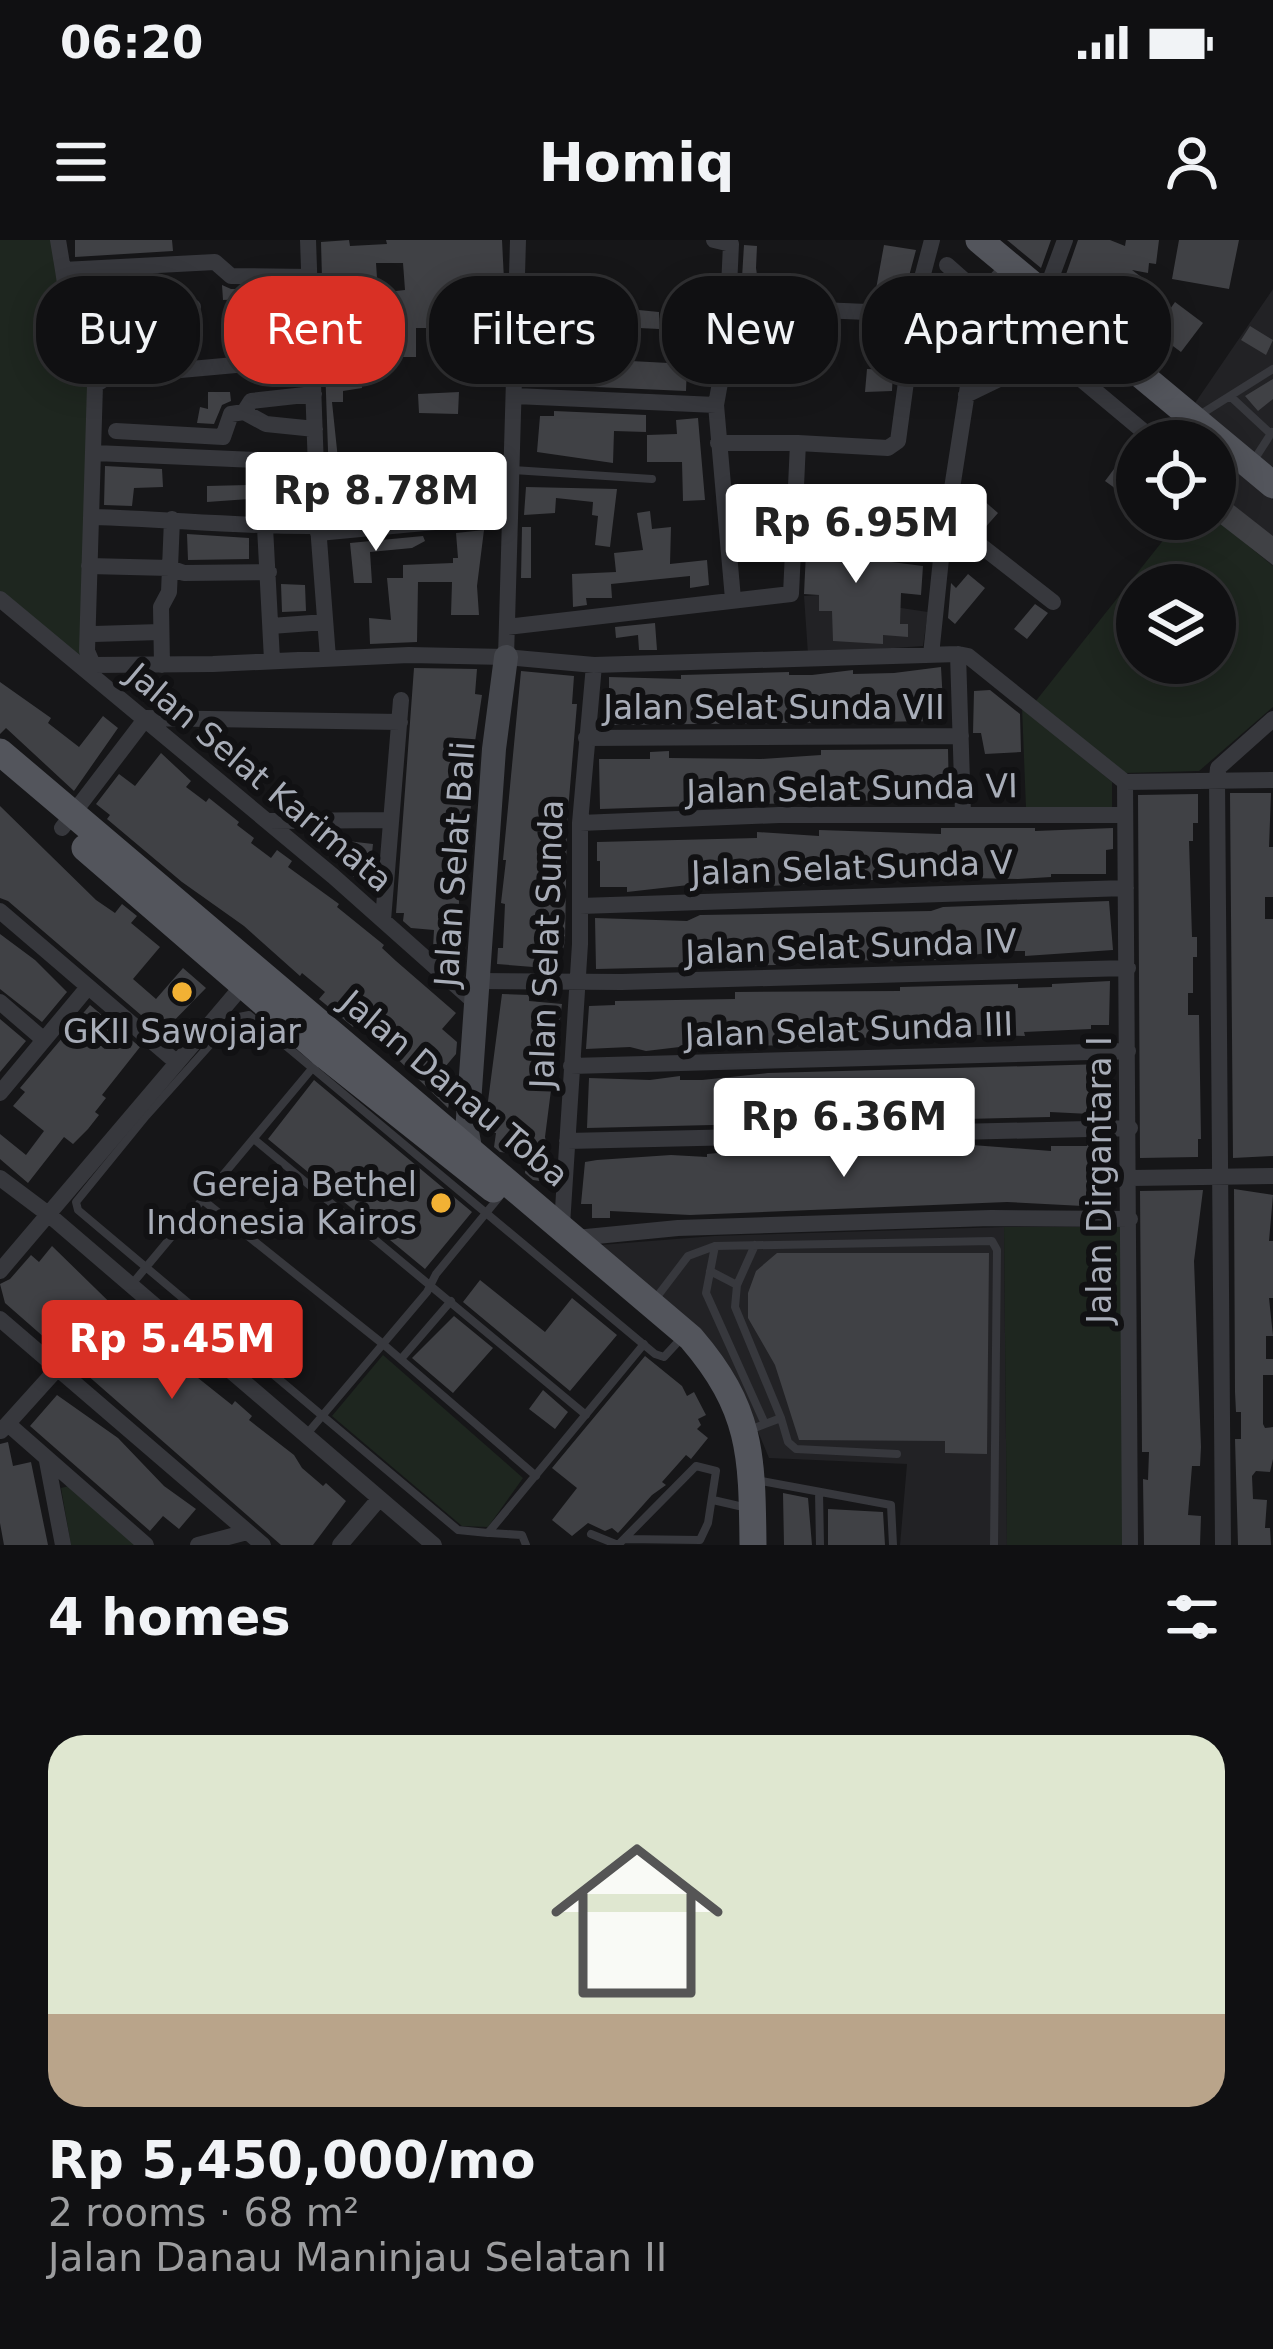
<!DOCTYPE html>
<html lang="en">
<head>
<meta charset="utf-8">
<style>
	:root { --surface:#101012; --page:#1e1e20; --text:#f1f3f6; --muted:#9c9d9f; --line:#303032; --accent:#d93025 }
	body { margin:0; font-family:"DejaVu Sans",sans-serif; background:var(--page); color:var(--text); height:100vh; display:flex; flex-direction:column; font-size:45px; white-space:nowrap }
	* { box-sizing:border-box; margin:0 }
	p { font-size:39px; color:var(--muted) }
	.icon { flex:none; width:66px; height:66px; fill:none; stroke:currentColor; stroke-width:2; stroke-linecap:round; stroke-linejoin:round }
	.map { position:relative; height:1305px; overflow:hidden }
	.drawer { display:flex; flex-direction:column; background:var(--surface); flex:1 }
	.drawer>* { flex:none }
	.guide { position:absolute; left:36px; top:36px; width:1203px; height:108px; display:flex; gap:24px }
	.tools { position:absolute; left:1116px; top:180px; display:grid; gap:24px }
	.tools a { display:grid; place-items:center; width:120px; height:120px; border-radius:50%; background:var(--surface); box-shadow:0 6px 30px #0003,0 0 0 3px var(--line); font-size:60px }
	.price { position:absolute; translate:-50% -102px; padding:0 27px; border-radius:12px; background:#fff; color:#222; font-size:39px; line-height:78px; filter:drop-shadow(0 3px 6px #0008) }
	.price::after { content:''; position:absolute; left:50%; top:72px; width:36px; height:27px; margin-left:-18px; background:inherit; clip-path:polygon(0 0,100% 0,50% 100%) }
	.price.selected { background:var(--accent); color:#fff }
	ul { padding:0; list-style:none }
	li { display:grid; align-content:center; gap:24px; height:636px; padding:0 48px }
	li+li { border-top:3px solid var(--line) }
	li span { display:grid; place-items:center; height:372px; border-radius:36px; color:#555 }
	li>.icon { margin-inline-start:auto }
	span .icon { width:216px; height:216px; fill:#fffc; stroke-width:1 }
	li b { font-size:51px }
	h2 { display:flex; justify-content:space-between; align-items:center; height:144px; padding:0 48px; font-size:51px }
	.tag { padding:0 42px; border-radius:48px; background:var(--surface); box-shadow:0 6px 30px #0003,0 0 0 3px var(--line); font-size:42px; line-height:108px }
	.tag.selected { background:var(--accent); color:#fff }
	.status { display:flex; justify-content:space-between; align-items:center; height:84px; padding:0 60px; background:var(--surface); direction:ltr }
	.status svg { height:33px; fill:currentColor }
	header { display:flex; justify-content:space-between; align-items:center; height:156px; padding:0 48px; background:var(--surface); font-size:54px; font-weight:800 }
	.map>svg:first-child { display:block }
</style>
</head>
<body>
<div class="status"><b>06:20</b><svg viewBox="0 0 49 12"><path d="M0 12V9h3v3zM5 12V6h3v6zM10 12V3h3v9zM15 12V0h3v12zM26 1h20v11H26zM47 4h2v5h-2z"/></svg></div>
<header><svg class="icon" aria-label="menu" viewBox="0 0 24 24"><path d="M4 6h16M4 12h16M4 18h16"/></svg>Homiq<svg class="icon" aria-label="person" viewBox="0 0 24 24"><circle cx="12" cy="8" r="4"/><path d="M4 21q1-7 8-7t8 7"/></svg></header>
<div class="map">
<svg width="1273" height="1305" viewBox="0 0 1273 1305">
	<rect width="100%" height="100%" fill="#161618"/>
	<path fill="#222225" d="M1273 49V229L1193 166Z
		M1227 221 1273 260V326L1215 278V236Z
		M880 351 881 365 928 372 923 406 808 414 804 356Z
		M1004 987 1007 1305H900L907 1224 769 1218 740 1148 600 1005 714 996Z"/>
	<path fill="#1e261f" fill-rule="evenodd" d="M0 0H60L90 159 86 424 0 351Z
		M1215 278 1273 326V467L1199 531 1125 533 1035 462 1180 279ZM1137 345H1215V423H1137Z
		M1022 467 1112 542V567L1026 568Z
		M1004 987H1121L1124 1305H1007Z
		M383 1115 523 1238 488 1287 462 1286 332 1176Z
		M69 1246 142 1305H71L61 1248Z"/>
	<path fill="#404145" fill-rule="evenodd" d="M75 0H172L173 11 75 17Z
		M349 0 350 6 387 4 386 0H502L504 40H495L494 113 469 112V102H441L440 88H416V117H395V103L377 104 374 74 323 75 321 2ZM376 23H403L405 50 378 53Z
		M1007 0H1051L1041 28Z
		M1078 0H1110L1125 6 1126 0H1159L1156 24 1149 23 1148 33 1132 30 1144 39 1116 35 1104 62 1064 40Z
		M1179 0H1239L1229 49 1172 39Z
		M744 5 757 6 756 28 758 42 764 43 763 55 741 54Z
		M884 5 916 10 905 51 876 49Z
		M935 38H943L968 61 959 124 922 117Z
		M222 45 231 49 290 50V69L298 70V80L277 81 278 99 299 98V106L260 110V83L240 82 241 59 223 60Z
		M529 51 546 52V60H567L565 108 528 105Z
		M1175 62 1203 83 1181 112 1154 92Z
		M693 65 715 66V96L725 104 738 97 740 79 789 81 790 93H777L772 83 759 81 751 91 750 121 719 120 717 125 701 124 703 98H693Z
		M608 67 659 72V89L619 87 618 112 606 111Z
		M1250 86 1273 100 1266 115 1241 100Z
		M342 96 343 114 373 112 374 124 360 125 362 148 343 151V162H332L341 248 387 243 391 269 348 276 344 275 343 267H330L324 97Z
		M632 118 631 121 687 124 686 151 527 144V127L610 129 611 119Z
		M867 129 893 130 892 151 865 152Z
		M1273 139V159L1258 171 1245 156Z
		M208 152H230L231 161 222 165 214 184 197 183 200 167 208 169Z
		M459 152 458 174 419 173 418 154Z
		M554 171 646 175V192L614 191 613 223 537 212 540 176H554Z
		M698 178 705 260 683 261 682 222H647V195L677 194 676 180Z
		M1135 201 1137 236 1123 254 1105 241Z
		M105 226 162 229 163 247 134 248 132 266 104 265Z
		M297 239V263L271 265V241Z
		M248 245 249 259 207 262V246Z
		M966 245 998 273 983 290 961 271Z
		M891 246 930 251 925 294 933 284 930 310 882 305Z
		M526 247 617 249 610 307 595 305 598 276 592 275 593 262 556 258 555 273 524 275Z
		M1222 256 1273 296V325L1215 280V265Z
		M808 270 838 271 836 315 923 326 921 355 901 353 900 384H908V397L883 395V404L833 401 832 371H819V355L804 354Z
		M650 271 652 289 671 287 670 324 707 320 709 345 690 348V336L611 344 612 358H586L587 365 573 367 572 334 616 332 614 313 643 310 637 273Z
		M522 287H531V338H521Z
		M484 290 477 346 479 375H451L452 342H418L417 402 370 404 369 378 391 380 387 338H403V325L453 323V318H458L456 293Z
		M187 294 249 298V319L188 320Z
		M423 296 425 301 412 308 370 312 372 343H354L350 303Z
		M968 334 985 348 955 384 948 378 951 343 956 348Z
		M281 344 305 345 306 371 282 372Z
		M1035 364 1048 373 1027 399 1014 389Z
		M655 383 657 410H639L638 395 616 398 615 387Z
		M941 427 944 481 609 485V437L681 439V435L789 432V435H812L853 430V434L894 433Z
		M414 428 477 429 475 454 482 455 473 515 470 588 460 648 455 719H445L433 708 434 690 411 688 403 681 404 673H396Z
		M521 431 574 436 572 464H577L567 583 565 701 558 729 497 724 498 708H503L505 664 501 663 506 620H503Z
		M0 442 51 478 48 483 79 507 103 476 118 488 74 551 6 488 0 494Z
		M990 450 1020 474 1021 512 985 514 981 493H973L974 451Z
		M948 509 949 558 600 569 599 519H650V512L669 511V518L761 519 821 515V510Z
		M161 513 191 541 186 547 206 562 209 558 239 582 237 585 254 598 251 603 271 618 277 610 292 621 288 627 339 664 337 667 384 705 382 708 396 721 456 773 442 789 457 802 456 814 445 827 454 835 447 843 453 849 448 868 378 800 356 783 353 787 319 759 325 752 302 733 300 736 244 686 182 642 107 579 110 575 96 564 119 534 135 546Z
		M1230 553H1271L1269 607H1273V657H1265V679H1273V916L1233 918Z
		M1198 554V583H1193V601H1189L1192 697H1197V717H1193V753H1188V775H1199L1201 899H1198V917L1140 918 1138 555Z
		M0 566 96 660 115 673 122 664 137 676 131 683 160 707 133 739 156 759 183 728 206 748 162 793 8 661 0 658Z
		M941 588H1035V591L1113 588V609L1106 610V634H1051V637L1018 639 922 637 770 646 706 643 627 652V647H600V621H597V602L757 598V592L819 596V590L941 594Z
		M339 600 373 604 369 640 355 638 336 622Z
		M1109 661 1113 710 1025 716V711H1002L935 720 776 721V725L596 729 595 678 687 681 700 675 931 671 943 667Z
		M0 694 35 720 67 752 42 782 0 749Z
		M1110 741 1109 785H1091V789L1024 792 1025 796 934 794V800L901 802H889V797L853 798V801L838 805 688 806 646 811 630 807 586 809 589 766 615 765V761L735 759V752L900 751V747L1018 744V748L1052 747V744Z
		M502 754 529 755V761L562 764 545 897 549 915 546 942 533 940 525 933 526 915 500 912 494 907 496 893 484 892Z
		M90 765 140 807 102 855 106 858 95 872 99 875 88 889 73 904 64 897 28 943 0 919V894L26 915 44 891 13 866 25 852 20 848Z
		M0 779 26 801 0 832Z
		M1105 824 1106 841H1112L1110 875 1050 872V877L587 888 589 838 650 840 680 836V840H702L768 833Z
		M314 840 472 972 425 1029 268 899Z
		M1087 902H1107V956H1084L1083 966 1007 962 690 975 610 971V978H592V964H581L585 922 597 920 671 915 707 917V914L762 909V913L797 914 902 908 938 912 972 910V905L1051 911V906H1087Z
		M1234 949 1273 955 1269 1001H1273V1058H1269L1273 1096H1266V1119H1273V1135H1263V1184L1265 1188 1273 1187V1219L1270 1232 1256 1231 1252 1236 1253 1259 1267 1260 1265 1288H1270L1271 1305H1238L1235 1199H1241V1172H1236L1235 1152Z
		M1203 950 1194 1021 1201 1207 1200 1226H1192L1188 1275 1201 1276 1200 1305H1144L1143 1239 1148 1240 1149 1212H1142L1140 951Z
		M52 1006 139 1091 232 1165 235 1161 252 1176 249 1180 294 1215 302 1228 323 1246 326 1243 346 1261 313 1305H281L5 1063 0 1044 10 1039 31 1015 39 1022ZM122 1098 144 1116 126 1137 105 1119Z
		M777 1013H989L987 1214 945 1213V1201L799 1200 775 1125 748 1078V1053L756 1031Z
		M480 1040 545 1092 572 1058 617 1095 570 1151 463 1062Z
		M454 1076 493 1108 453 1153 412 1118Z
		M645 1116 682 1146 687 1156 694 1152 706 1175 698 1179 701 1185 697 1189 708 1198 691 1219 686 1215 662 1242 666 1245 652 1255 618 1293 612 1288 605 1291 588 1283 572 1296 552 1280 577 1248 552 1228Z
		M543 1150 568 1172 555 1189 529 1169Z
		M57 1155 118 1198 164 1246 196 1269 179 1289 163 1276 150 1291 30 1186Z
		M8 1202 13 1226 31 1222 48 1305H4L0 1283V1204Z
		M783 1253 808 1258 812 1305H784Z
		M828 1269 883 1272 885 1305H828Z"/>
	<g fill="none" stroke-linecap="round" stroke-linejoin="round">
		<path stroke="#37383d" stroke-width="8" d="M1230 156 1271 194
			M1198 176 1273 129
			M1254 220 1272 192
			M513 230 652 239
			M845 309 939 319
			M136 869 146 876 76 962 78 970 458 1290 488 1293 644 1104
			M146 876 234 778 249 775 655 1114 664 1117 676 1104
			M255 900 586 1175
			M204 961 383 1104 536 1236
			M755 1005 737 1045 735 1067 781 1178 765 1184
			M715 1006 706 1053 765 1184 749 1190
			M710 1031 737 1045
			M132 1044 315 825
			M656 1058 688 1016 715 1006 992 1001 997 1010 994 1305
			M401 1119 451 1061
			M781 1178 788 1202 796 1209 897 1214
			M306 1195 427 1052 436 1034 500 956
			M756 1240 891 1265 893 1305
			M819 1252 820 1305
			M713 1260 739 1266
			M490 1293 522 1295 526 1305
			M591 1294 618 1305
			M618 1305 696 1226 716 1231 708 1283 700 1300 625 1299"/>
		<path stroke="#37383d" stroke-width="16" d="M58 0 63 30 215 22 231 36 311 37
			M308 0 318 286 328 418
			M714 0 731 4 727 91
			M947 25 982 56
			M63 30 68 63 76 73 113 69 125 135
			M1045 54 1065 0
			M981 63 1029 104 1051 114 1155 201
			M729 66 914 74
			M113 69 193 67
			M313 118 125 135 107 137 95 145 87 411 93 425 213 424 409 415 506 417 594 425 958 414 968 416 1125 542
			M966 155 1051 114
			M515 156 716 165 733 359
			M716 165 721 137 762 132 764 93
			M244 172 266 184 315 189
			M116 191 223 197 231 174 244 172 251 161 314 154
			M718 203H798
			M95 213 256 220
			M267 229 316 225
			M93 277C168 279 242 287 318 286
			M948 280 1053 362
			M265 287 272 420
			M318 293 510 275
			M89 326 170 328 184 333 269 332
			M0 359 333 636 478 765
			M271 386 325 382
			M507 387 791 354 798 203 888 208 898 201 918 53 932 0
			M94 394 160 392
			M958 414 963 574
			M931 415 941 319 982 56 1009 25
			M506 417 518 0
			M162 425 161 367 169 352 172 279
			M586 498 961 496
			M268 581 391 580
			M580 583 779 575H1125
			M62 588 146 478 400 482
			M580 666 1126 648
			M0 671 175 821
			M383 680 401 460
			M479 741 622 742 1128 728
			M0 762 44 800
			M571 826 1128 811
			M0 853 88 747
			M567 901 1130 888
			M0 938 48 974 434 1305
			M1131 938 1273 936
			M562 985 580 704V583L594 425
			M576 998 678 988 991 978 1130 979
			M0 1031 244 744
			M0 1079 263 1305
			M8 1184 146 1305
			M1 1191 56 1130
			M47 1221 63 1305
			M198 1305 247 1292
			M340 1305 379 1259
			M1130 1305 1125 542 1273 540
			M1223 1305 1217 539 1218 528 1273 479"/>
		<path stroke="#45474d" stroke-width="24" d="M462 920 470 908 467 892 494 509 506 417"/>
		<path stroke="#53555c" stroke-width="27" d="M979 0 1273 245
			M0 512 691 1098C752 1169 752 1215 753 1305
			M85 608 323 814 493 949"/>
	</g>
	<g fill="#f2b134" stroke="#111113" stroke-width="4.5">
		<circle cx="182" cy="752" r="12"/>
		<circle cx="441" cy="963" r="12"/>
	</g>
	<g text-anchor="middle" stroke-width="12" stroke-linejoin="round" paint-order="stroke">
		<g font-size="33" fill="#a8adb8" stroke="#111113">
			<text x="774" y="479">Jalan Selat Sunda VII</text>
			<text transform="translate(260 537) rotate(40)" y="12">Jalan Selat Karimata</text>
			<text transform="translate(852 548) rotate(-1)" y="12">Jalan Selat Sunda VI</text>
			<text transform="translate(454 624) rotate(-86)" y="12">Jalan Selat Bali</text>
			<text transform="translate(852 627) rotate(-2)" y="12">Jalan Selat Sunda V</text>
			<text transform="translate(546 704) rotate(-88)" y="12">Jalan Selat Sunda</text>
			<text transform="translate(851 706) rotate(-2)" y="12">Jalan Selat Sunda IV</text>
			<text transform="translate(849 789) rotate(-2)" y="12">Jalan Selat Sunda III</text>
			<text transform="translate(455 848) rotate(40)" y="12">Jalan Danau Toba</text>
			<text transform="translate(1099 940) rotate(-90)" y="12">Jalan Dirgantara I</text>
		</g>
		<g font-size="33" fill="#a8adb8" stroke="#111113">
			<text x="182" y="803">GKII Sawojajar</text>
			<text x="417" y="956" text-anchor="end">Gereja Bethel<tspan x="417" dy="38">Indonesia Kairos</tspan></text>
		</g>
	</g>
</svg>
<div class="tools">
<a><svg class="icon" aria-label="locate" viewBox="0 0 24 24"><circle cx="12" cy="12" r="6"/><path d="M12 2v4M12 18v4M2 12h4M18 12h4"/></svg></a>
<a><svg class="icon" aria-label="layers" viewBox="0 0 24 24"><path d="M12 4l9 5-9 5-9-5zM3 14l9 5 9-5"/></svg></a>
</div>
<b class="price" style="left:376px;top:314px">Rp 8.78M</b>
<b class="price" style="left:856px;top:346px">Rp 6.95M</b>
<b class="price" style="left:844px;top:940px">Rp 6.36M</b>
<b class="price selected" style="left:172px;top:1162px">Rp 5.45M</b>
<div class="guide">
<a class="tag">Buy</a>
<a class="tag selected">Rent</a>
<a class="tag">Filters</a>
<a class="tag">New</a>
<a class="tag">Apartment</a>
</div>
</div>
<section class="drawer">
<h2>4 homes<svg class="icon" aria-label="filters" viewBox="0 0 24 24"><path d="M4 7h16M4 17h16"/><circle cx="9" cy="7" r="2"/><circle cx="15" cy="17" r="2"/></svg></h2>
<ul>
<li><span style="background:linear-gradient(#dfe7d0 75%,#b9a48a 0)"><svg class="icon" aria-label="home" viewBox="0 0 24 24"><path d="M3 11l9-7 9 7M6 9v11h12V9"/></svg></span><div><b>Rp 5,450,000/mo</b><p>2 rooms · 68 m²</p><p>Jalan Danau Maninjau Selatan II</p></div></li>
</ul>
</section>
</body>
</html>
